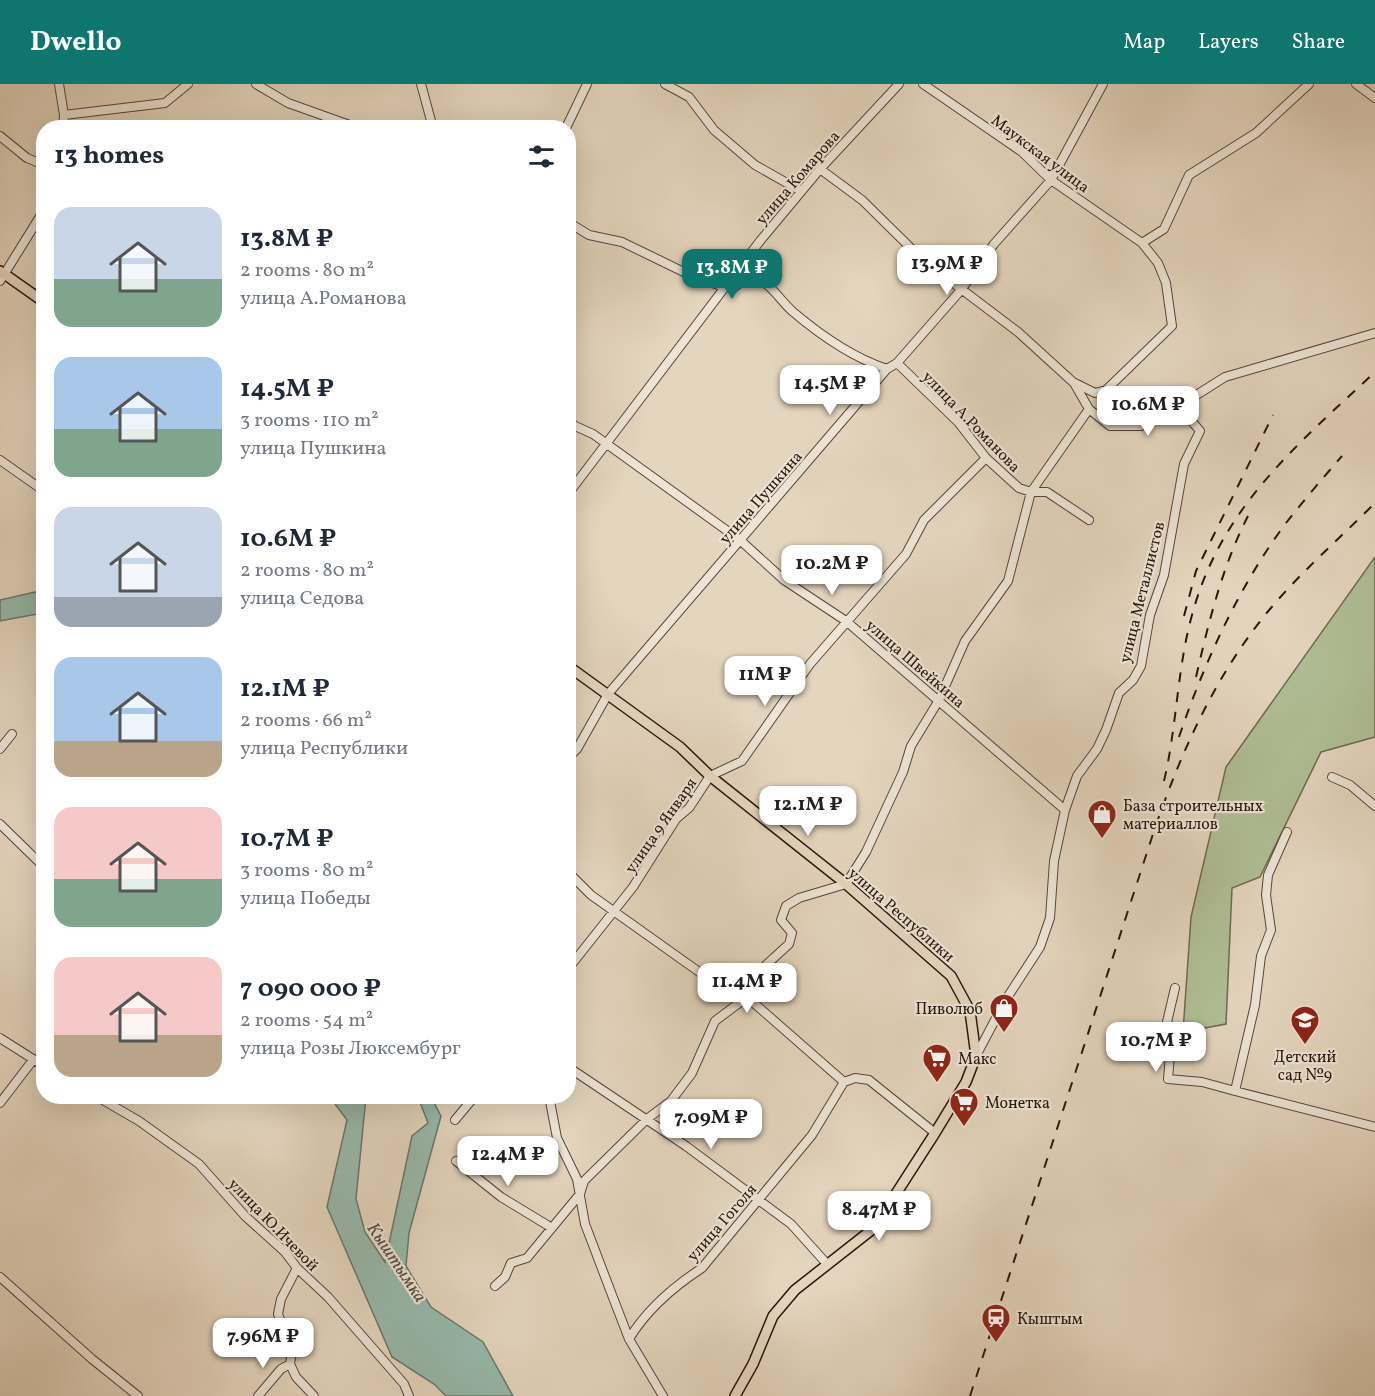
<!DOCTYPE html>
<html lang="en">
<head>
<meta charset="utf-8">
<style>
	:root { --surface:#fff; --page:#f6f6f7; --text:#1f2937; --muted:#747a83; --accent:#0f766e }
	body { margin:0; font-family:Vollkorn,serif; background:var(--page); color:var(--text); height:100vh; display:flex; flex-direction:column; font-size:22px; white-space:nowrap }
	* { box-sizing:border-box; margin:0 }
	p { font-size:20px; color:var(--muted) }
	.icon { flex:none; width:33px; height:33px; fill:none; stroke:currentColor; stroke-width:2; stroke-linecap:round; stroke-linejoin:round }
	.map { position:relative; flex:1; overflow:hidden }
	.details { position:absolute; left:36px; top:36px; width:540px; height:984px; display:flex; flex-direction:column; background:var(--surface); border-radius:24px; box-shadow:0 6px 24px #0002 }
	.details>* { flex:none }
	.price { position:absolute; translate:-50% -51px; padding:0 14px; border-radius:12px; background:#fff; color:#222; font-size:20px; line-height:39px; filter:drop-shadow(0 2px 3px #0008) }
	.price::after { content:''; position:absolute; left:50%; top:36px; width:18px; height:14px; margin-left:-9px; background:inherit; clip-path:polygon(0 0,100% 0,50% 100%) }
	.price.selected { background:var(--accent); color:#fff }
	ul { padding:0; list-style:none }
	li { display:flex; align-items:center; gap:18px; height:150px; padding:0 18px }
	li span { display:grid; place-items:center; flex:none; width:168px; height:120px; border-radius:18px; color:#555 }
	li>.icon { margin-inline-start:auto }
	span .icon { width:72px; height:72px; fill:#fffc; stroke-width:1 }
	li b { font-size:26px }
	h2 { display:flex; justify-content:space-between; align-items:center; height:72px; padding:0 18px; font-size:26px }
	header { display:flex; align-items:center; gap:36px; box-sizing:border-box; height:84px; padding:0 30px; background:var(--accent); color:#fff }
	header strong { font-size:28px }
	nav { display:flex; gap:33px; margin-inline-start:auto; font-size:21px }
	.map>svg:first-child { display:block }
</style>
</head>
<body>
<header>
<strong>Dwello</strong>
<nav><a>Map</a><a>Layers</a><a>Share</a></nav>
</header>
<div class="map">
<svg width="1375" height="1312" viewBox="0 0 1375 1312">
	<rect width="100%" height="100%" fill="#e4d5be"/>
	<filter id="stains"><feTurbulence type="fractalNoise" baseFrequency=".00333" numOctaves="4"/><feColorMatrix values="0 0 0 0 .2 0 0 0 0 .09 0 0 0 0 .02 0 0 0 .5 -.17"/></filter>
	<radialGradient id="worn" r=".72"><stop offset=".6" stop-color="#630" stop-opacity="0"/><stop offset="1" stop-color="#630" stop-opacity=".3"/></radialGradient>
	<path fill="#b0be95" stroke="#6c6a52" stroke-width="1.5" d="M1375 473V653L1321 668 1260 793 1232 804 1226 940 1183 948 1191 833 1226 683Z"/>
	<path fill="#97b9ab" stroke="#6b776c" stroke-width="1.5" d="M35 508 43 510V529L0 537V516Z
		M330 1013H366L356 1115 365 1148 385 1178 412 1052 428 1039 418 1013H431L441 1032 409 1149 406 1182 431 1223 483 1258 513 1312H446L434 1300 392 1273 327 1123 347 1036Z"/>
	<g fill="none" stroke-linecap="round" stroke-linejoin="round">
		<g stroke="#58453a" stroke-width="10">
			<path id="minor" d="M59 0 64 31 63 44
				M256 0 288 19 358 44
				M421 0 433 44
				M665 0 689 13 714 46 755 81 801 107
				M923 0 1022 68 1051 96 1142 159 1158 179 1166 199 1172 242 1106 306 1095 309 1075 299
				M1356 0 1375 14
				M64 31 165 19 188 0
				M566 44 587 0
				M0 52 27 74 44 81
				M820 85 862 116 923 176 1018 248 1074 299 1089 325 1110 342H1141L1179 322 1200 347 1184 380 1164 491 1150 531 1141 582 1133 596 1119 609 1106 646 1097 665 1077 692 1065 726 1054 777 1050 834 1040 863 1005 917 976 972
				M568 138 589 151 622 158 692 192 724 203H735L746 194 755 193C772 201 779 215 792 227 819 250 854 274 887 285
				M1142 159 1164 145 1189 91 1256 49 1309 0
				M0 197 44 126
				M897 279 958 338 986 374 1019 404 1031 408H1047L1089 436
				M1179 322 1225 293 1375 249
				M568 336 575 342 593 350 740 456 784 496 846 537 1065 726
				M0 376 44 407
				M568 410 760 157 820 85 899 0
				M0 665 12 650
				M568 674 577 665 608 610 887 285 897 279 961 206 994 160 1051 96 1103 0
				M1332 693 1350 701 1375 722
				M0 740 44 783
				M1287 748 1268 791 1266 811 1271 846 1261 872 1255 921 1235 1007 1375 1043
				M568 788 591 811 702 890 747 913 844 998 855 994 869 996 935 1049
				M568 885 633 803 676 735 689 724 710 692 742 677 810 580 906 470 924 436 986 374
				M1175 904 1167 938 1172 947 1168 995 1202 998 1235 1007
				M0 954 44 982
				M568 983 686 1062 791 1140 827 1180
				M96 1012 139 1037 199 1080 245 1132 285 1168 297 1184 328 1213 404 1300 409 1312
				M549 1012 557 1054 577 1095 585 1140 612 1211 629 1255 663 1312
				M0 1019 33 976
				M455 1036 475 1012
				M456 1077 501 1113 552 1144
				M297 1184 281 1215 278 1230 292 1267 290 1280 296 1293 314 1312
				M0 1193 92 1275 138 1312
				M495 1202 505 1193 511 1179 527 1174 580 1110 584 1097 647 1035 671 1017 692 989 715 937 747 913 766 881 789 860 792 849 781 836 786 822 799 814 846 800 866 768 903 688 911 662 939 616 965 557 1008 497 1031 408 1089 325
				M629 1255C647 1225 673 1203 702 1184L812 1051 844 998
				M258 1312 281 1285 290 1280"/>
		</g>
		<g stroke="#29150e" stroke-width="12">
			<path id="major" d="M0 187 44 218
				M568 582 680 663 710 692 846 800 951 892 970 927 976 972 966 998 935 1049 874 1144 795 1206 773 1232 753 1280 735 1312"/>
		</g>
		<use href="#minor" stroke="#ede4d5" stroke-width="8"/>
		<use href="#major" stroke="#e4d5be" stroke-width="9"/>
		<path stroke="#29150e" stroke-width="2" stroke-dasharray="10 10" stroke-linecap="butt" d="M1184 532 1196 487 1273 331
			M1196 593C1209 537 1222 483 1248 432
			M1179 653C1204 579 1239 502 1286 439 1304 416 1323 394 1342 372
			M1164 697C1177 642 1177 585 1192 531 1221 423 1297 361 1375 288
			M970 1312 1153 750C1180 670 1215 591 1270 525 1302 487 1340 454 1375 419"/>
	</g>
	<defs>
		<g id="shop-pin" transform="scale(1.5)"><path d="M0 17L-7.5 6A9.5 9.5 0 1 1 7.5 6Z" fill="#8f2418" stroke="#ede4d5"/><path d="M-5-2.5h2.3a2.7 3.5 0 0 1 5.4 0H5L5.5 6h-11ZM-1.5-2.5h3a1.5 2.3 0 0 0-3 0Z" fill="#fff"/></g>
		<g id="school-pin" transform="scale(1.5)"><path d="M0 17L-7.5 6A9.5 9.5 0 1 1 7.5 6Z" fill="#8f2418" stroke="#ede4d5"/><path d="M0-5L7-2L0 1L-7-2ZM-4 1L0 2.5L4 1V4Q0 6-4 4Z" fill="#fff"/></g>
		<g id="supermarket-pin" transform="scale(1.5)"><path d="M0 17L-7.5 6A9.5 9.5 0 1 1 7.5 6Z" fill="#8f2418" stroke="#ede4d5"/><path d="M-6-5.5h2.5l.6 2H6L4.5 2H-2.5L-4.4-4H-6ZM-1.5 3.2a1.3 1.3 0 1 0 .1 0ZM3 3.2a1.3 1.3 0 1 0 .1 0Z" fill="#fff"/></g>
		<g id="station-pin" transform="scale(1.5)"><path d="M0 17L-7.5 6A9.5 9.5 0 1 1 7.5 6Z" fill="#8f2418" stroke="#ede4d5"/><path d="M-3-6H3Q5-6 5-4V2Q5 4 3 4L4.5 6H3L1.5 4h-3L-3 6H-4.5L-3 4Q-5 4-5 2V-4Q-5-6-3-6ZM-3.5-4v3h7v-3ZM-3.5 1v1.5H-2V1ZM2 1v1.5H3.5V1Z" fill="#fff"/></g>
	</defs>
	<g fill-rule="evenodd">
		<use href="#shop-pin" x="1102" y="730"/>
		<use href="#shop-pin" x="1004" y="924"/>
		<use href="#school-pin" x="1305" y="936"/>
		<use href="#supermarket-pin" x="937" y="974"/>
		<use href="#supermarket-pin" x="964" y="1018"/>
		<use href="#station-pin" x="996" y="1234"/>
	</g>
	<g text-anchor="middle" stroke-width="4.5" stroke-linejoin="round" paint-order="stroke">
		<g font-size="16" fill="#29150e" stroke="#ede4d5">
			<text transform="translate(1041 69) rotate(37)" y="6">Маукская улица</text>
			<text transform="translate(797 93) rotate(-49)" y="6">улица Комарова</text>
			<text transform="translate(972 337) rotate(46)" y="6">улица А.Романова</text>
			<text transform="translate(760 413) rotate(-49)" y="6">улица Пушкина</text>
			<text transform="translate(1141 508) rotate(-76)" y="6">улица Металлистов</text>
			<text transform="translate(916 579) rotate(41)" y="6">улица Швейкина</text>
			<text transform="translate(660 741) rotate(-55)" y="6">улица 9 Января</text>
			<text transform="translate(902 830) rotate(41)" y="6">улица Республики</text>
			<text transform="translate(721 1138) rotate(-49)" y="6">улица Гоголя</text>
			<text transform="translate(274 1140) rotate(46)" y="6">улица Ю.Ичевой</text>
		</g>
		<g font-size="16" fill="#29150e" stroke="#ede4d5" text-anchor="start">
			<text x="1123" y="727">База cтроительных<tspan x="1123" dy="18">материаллов</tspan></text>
			<text x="983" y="930" text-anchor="end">Пиволюб</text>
			<text x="1305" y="978" text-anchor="middle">Детский<tspan x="1305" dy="18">сад №9</tspan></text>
			<text x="958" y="980">Макс</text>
			<text x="985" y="1024">Монетка</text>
			<text x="1017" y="1240">Кыштым</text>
		</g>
		<g font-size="18" font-style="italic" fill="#504e45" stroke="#ede4d5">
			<text transform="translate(397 1178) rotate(56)" y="6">Кыштымка</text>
		</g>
	</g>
	<rect width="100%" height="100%" filter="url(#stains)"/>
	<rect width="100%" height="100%" fill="url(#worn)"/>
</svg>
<b class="price" style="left:947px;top:212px">13.9M ₽</b>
<b class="price selected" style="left:732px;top:216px">13.8M ₽</b>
<b class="price" style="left:830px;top:332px">14.5M ₽</b>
<b class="price" style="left:1148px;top:353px">10.6M ₽</b>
<b class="price" style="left:832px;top:512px">10.2M ₽</b>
<b class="price" style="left:765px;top:623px">11M ₽</b>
<b class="price" style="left:808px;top:753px">12.1M ₽</b>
<b class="price" style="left:747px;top:930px">11.4M ₽</b>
<b class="price" style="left:1156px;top:989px">10.7M ₽</b>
<b class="price" style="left:711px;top:1066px">7.09M ₽</b>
<b class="price" style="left:508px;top:1103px">12.4M ₽</b>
<b class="price" style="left:879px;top:1158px">8.47M ₽</b>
<b class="price" style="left:263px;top:1285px">7.96M ₽</b>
<section class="details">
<h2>13 homes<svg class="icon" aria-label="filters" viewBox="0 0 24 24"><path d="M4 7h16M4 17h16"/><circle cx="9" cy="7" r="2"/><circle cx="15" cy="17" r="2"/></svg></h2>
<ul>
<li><span style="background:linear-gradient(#c9d6e8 60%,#7fa58c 0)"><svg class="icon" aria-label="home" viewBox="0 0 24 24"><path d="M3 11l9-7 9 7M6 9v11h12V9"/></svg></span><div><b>13.8M ₽</b><p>2 rooms · 80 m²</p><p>улица А.Романова</p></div></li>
<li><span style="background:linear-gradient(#a9c7e8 60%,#7fa58c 0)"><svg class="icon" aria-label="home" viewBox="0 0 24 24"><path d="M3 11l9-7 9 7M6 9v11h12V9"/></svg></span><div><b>14.5M ₽</b><p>3 rooms · 110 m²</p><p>улица Пушкина</p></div></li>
<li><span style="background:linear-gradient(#c9d6e8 75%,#9aa5b1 0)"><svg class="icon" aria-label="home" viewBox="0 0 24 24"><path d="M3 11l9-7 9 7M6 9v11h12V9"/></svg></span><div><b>10.6M ₽</b><p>2 rooms · 80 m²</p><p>улица Седова</p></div></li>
<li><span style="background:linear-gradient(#a9c7e8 70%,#b9a48a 0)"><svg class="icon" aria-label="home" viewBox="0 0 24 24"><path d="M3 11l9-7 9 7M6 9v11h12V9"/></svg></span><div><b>12.1M ₽</b><p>2 rooms · 66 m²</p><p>улица Республики</p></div></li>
<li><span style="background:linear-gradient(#f6c9c9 60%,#7fa58c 0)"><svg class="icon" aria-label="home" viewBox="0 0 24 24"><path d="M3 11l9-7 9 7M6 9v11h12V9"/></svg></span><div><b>10.7M ₽</b><p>3 rooms · 80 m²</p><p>улица Победы</p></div></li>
<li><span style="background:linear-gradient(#f6c9c9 65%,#b9a48a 0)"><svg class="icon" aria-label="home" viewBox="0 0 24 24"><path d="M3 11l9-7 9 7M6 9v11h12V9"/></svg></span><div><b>7 090 000 ₽</b><p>2 rooms · 54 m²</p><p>улица Розы Люксембург</p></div></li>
</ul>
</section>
</div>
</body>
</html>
